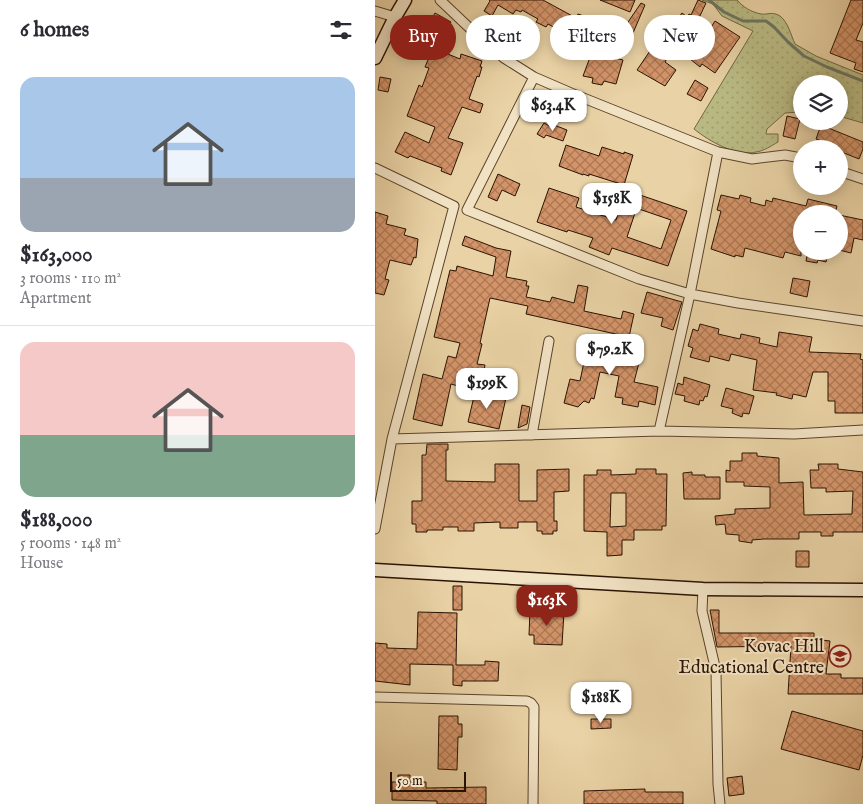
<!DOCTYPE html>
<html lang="en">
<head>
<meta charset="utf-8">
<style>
	:root { --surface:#fff; --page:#f2f2f3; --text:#2b2b33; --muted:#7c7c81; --line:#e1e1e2; --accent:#8f2418 }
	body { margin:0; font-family:"IM FELL English",serif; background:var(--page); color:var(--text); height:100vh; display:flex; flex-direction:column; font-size:19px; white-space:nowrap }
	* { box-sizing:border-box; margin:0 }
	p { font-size:16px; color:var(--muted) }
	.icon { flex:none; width:28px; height:28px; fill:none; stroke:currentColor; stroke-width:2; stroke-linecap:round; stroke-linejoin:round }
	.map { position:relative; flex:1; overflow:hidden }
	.drawer { display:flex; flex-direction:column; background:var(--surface); width:375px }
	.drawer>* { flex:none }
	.banner { position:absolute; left:15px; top:15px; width:398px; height:45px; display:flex; gap:10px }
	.controls { position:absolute; left:418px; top:75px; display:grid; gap:10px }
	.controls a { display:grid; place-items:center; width:55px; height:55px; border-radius:50%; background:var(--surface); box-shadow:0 2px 12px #0003; font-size:25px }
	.scale { position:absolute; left:15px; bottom:12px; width:76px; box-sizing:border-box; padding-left:5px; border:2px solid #2b1302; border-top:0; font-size:14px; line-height:18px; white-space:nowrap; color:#2b1302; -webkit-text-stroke:4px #f1e2c4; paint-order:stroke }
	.price { position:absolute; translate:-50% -42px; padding:0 11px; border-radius:10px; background:#fff; color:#222; font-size:16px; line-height:32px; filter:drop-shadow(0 1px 2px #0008) }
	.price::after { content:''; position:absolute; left:50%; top:30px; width:15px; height:11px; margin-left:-8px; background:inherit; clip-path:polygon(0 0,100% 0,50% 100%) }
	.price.active { background:var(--accent); color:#fff }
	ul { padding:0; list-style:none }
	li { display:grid; align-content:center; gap:10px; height:265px; padding:0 20px }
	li+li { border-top:1px solid var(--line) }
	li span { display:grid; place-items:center; height:155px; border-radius:15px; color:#555 }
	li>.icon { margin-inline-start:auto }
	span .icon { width:90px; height:90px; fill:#fffc; stroke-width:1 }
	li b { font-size:21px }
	h2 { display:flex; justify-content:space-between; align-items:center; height:60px; padding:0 20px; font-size:21px }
	.pill { padding:0 18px; border-radius:22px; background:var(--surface); box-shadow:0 2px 12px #0003; font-size:18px; line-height:45px }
	.pill.active { background:var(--accent); color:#fff }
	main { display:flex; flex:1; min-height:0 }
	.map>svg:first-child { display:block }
</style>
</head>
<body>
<main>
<section class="drawer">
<h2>6 homes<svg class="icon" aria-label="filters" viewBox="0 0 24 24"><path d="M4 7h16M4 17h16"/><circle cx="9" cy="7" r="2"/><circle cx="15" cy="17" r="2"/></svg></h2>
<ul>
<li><span style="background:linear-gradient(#a9c7e8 65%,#9aa5b1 0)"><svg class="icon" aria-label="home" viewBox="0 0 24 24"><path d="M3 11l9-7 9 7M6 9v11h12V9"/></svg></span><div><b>$163,000</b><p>3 rooms · 110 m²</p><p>Apartment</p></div></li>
<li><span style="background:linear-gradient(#f6c9c9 60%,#7fa58c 0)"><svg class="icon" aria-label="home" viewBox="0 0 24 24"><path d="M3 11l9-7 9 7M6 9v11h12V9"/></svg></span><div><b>$188,000</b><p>5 rooms · 148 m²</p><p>House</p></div></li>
</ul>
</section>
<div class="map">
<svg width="488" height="804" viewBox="0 0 488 804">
	<defs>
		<pattern id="grass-dots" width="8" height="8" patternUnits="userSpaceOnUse" patternTransform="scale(1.25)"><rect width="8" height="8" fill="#babb84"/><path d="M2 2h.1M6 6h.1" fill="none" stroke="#a0a070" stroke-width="1.8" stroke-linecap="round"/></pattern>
		<pattern id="building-cross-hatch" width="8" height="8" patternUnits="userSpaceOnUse" patternTransform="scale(1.25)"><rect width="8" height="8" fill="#d49469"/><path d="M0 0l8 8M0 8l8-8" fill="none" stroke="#ac7854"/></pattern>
	</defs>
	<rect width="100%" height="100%" fill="#e9d2a5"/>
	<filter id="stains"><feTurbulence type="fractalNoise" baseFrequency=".004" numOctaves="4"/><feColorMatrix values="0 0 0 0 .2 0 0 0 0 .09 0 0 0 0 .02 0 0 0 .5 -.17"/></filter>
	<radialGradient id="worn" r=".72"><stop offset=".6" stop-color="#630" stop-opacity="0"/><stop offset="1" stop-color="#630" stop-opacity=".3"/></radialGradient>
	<path fill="url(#grass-dots)" stroke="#726743" d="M327 0H362C368 7 376 12 386 14 393 15 397 11 405 16 413 22 416 35 420 44L441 56 488 75V123L464 116V84H426V112L410 113 392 129 391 134H403V142C396 146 389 151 381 152 361 157 334 141 319 129L378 31 347 16 338 4Z"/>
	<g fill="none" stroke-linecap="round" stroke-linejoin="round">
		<path stroke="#6c7663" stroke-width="3" d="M334 0 349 12 368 21H391L399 27 413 42 429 56 452 67 488 81"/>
	</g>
	<path fill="url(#building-cross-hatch)" stroke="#2b1302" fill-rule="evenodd" d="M114 0H168L201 18 203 14 223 21 222 23 224 24 220 34 221 35 211 52 191 39 193 35 173 24 171 27 161 22 163 19 147 10 146 12 141 10 138 14 123 5 117 16 109 11 115 1Z
		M225 0H260L255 12Z
		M323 0 331 3 323 20 335 29 340 21 365 37 340 73 327 64 325 67 299 46 290 62 301 70 290 86 262 70 277 48 280 49 307 13 312 17 314 14 316 15Z
		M476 0H488V23L481 40 488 42V72L479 69 481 63 455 53Z
		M266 3 270 5 255 40 249 41 244 39 249 28Z
		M60 13 76 22 62 46 46 37Z
		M58 48 85 59 86 54 107 61 105 67H107L104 77 102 76 94 99 108 104 105 113 87 107 73 138 88 143 76 175 66 171 67 168 35 156 33 158 20 152 30 132 54 143 60 127 32 116 44 85 47 87 54 68 50 67Z
		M217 52 248 60 241 84 229 81 227 85 217 83 218 78 208 76Z
		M5 77 16 79 13 92 3 90Z
		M320 80 333 88 326 101 312 94Z
		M412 116 425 119 420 139 408 136Z
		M169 123 178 128 179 125 192 130 188 141 171 135 169 138 162 134Z
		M446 125 488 142V149L484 159 464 151V149H453L455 144 441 139Z
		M191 145 224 156 227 147 249 154V152L258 155 249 185 214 174V176L208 174V175L184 166Z
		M123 174 145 184 140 196 127 190 122 201 113 197Z
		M174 188 204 198 201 207 241 220 246 205 261 210 252 237 286 249 296 220 261 208 265 195 312 211 293 266 237 248 234 255 214 247 218 238 193 230 192 232 162 222Z
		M346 195 364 199 365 195 376 198 375 202 390 206 391 200 397 202 398 198 431 206 433 199 462 206 460 214H426V256L410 252 408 258 370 248 368 257 360 255V257L336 249 346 211 342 210Z
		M0 212 13 216 11 224 31 229 29 235 43 239 41 258 39 257 36 265 15 260 10 279 14 280 9 295 0 293Z
		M464 215 488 220V240L479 238 476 253 464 250Z
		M90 236 121 248 136 251 131 277 152 281 151 286H154L151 297 175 302 177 297 199 303 203 285 213 287 209 311 246 319 248 311 259 314 254 337 151 314 153 306 115 298 105 343 107 344 102 364 110 365 105 392 76 384 67 426 38 419 48 374 67 379 73 356 81 358 85 343 59 337 75 270 81 271 82 266 118 276 121 257 87 245Z
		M433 251H454L451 262 443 260 442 263 431 261Z
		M418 278 435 281 432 297 415 293Z
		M272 292 307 302 298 330 286 326 288 318 266 313Z
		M325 324 344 329 343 334 365 339 366 334 385 338 384 343 402 347 404 332 437 337 434 352 486 354 485 359 488 360V413H460V401H453V372H438L431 397 418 394 417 399 401 395 402 393 378 390 382 360 356 354 354 361 335 356 334 362 315 357 318 348 313 346 318 329 323 331Z
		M207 342 259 351 258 353 266 355 259 382 283 387 280 405 264 401 263 407 247 404 248 398 240 397 244 376 225 372 219 399 216 398 214 403 209 401 203 407 189 403 195 379 205 381 210 357 204 356Z
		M309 377 335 385 332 397 330 396 328 401 325 400 324 405 309 401 310 396 300 394 303 383 308 385Z
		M351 388 379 396 374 414 368 413 367 417 357 413 358 409 346 406Z
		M100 392 131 398 124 429 93 422Z
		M147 405 155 407 152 424 143 428Z
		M52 444H73V450H71V481L120 482V464H144V501H162V470L194 469V491L179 492V521H182V531H178V534H167V531H162V522H143V528H125V522L99 523V531H83V527H68V530H52V532H41V524H37V501H47V455H51Z
		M367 453H382V456L404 458V483L428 482 429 515 477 514 478 491 451 492V488H436L435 470H444L443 464H463V469L488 472V532H458V536H446V532H424V539H389L377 540V543L364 541V535L351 534 350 524 341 525 340 516 360 514V509L395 508V487L369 486V482H351V470L355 471V461H367Z
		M261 469H281V474H292L291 526H287V530H259V540H247V555L232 556V532L209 531V475H222V470H236V475L261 474ZM236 493H251V526L235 527Z
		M317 472V475H330V477H345V499H309L308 473Z
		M421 551H434V567H421Z
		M78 586H87V610H78Z
		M335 610H344V633H439V639L455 641 451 674H466V678H488V694H413L416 646 342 647Z
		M155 611 189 612 187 645 159 644V635H154Z
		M43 612 82 613 81 665H110V661L124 662 123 681H87V686L78 685V665L35 664V685L0 681V643L12 644V648L42 649Z
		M417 711 488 731V755L484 770 406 749Z
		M64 716H83V724H87V737H83L82 770 63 769Z
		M216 719H236V728L216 729Z
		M23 775H35V782H51V788L111 787V804H62V801L17 800V782H23Z
		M367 776 369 794 354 796 352 778Z
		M270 789V792H308V804H209V791Z"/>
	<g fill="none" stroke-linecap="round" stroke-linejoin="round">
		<g stroke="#5a432b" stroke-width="11">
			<path id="street" d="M65 0 104 37 129 58 159 77 196 93 343 152 377 159 410 155 426 158
				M0 11 20 17
				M343 152 315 294 363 303 488 321
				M0 168 79 206 17 439 0 529
				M464 171 488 179
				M284 431 419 434 488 430
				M157 435 174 341
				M17 439 284 431 315 294 264 279 92 210 159 77
				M328 589 327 611 341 671 343 784 345 804
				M0 697 152 701 156 703 159 707 158 804"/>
		</g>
		<g stroke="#2b1302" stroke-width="15">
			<path id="secondary" d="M0 58 20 17 30 0
				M0 570 328 589 488 590"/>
		</g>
		<use href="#street" stroke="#f1e2c4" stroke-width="9"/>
		<use href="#secondary" stroke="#f1e2c4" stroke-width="12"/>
	</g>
	<defs>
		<g id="school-ring" transform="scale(1.125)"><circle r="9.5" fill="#f1e2c4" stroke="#8f2418" stroke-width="1.5"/><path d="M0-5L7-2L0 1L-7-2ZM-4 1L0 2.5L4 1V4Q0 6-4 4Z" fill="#8f2418"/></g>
	</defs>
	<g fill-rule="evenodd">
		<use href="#school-ring" x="465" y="656"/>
	</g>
	<g text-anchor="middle" stroke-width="4" stroke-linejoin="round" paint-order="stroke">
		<g font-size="18" fill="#2b1302" stroke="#f1e2c4" text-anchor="end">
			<text x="449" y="652">Kovac Hill<tspan x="449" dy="21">Educational Centre</tspan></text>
		</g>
	</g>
	<rect width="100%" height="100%" filter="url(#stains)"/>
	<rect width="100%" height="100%" fill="url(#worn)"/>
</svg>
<div class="controls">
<a><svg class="icon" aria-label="layers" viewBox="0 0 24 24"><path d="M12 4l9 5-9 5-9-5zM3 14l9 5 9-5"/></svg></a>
<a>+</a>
<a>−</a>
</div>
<div class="scale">50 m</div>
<b class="price" style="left:178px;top:132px">$63.4K</b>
<b class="price" style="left:237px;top:225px">$158K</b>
<b class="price" style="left:235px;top:376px">$79.2K</b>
<b class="price" style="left:112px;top:410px">$199K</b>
<b class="price active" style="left:172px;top:627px">$163K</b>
<b class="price" style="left:226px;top:724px">$188K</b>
<div class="banner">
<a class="pill active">Buy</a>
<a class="pill">Rent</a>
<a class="pill">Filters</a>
<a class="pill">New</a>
</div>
</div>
</main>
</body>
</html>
